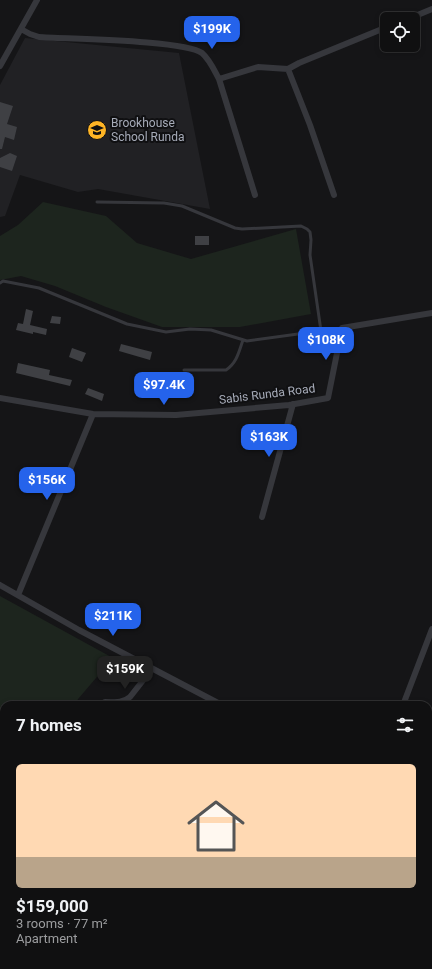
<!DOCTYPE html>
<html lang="en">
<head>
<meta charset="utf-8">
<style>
	:root { --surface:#101011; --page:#1e1e1f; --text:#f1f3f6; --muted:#9c9d9f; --line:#303031; --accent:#2563eb }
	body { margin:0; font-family:Roboto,sans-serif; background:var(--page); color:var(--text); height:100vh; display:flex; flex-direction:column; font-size:15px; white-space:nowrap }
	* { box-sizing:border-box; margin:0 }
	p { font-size:13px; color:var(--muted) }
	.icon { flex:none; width:22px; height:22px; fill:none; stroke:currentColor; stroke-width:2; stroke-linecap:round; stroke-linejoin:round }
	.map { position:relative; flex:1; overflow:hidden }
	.side { position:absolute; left:0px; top:701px; width:432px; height:268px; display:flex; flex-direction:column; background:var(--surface); border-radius:12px 12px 0 0; box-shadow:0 2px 6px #0003,0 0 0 1px var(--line) }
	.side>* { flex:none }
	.fabs { position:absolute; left:380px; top:12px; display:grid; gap:8px }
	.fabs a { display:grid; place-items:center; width:40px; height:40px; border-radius:6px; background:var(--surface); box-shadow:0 2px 6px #0003,0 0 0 1px var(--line); font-size:20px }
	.price { position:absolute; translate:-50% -34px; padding:0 9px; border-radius:8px; background:var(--accent); color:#fff; font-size:13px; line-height:26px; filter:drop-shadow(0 1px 2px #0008) }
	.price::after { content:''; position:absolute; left:50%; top:24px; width:12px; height:9px; margin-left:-6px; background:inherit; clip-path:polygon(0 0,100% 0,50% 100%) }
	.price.active { background:#222; color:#fff }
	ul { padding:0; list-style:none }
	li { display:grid; align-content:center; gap:8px; height:212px; padding:0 16px }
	li span { display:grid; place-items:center; height:124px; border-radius:6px; color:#555 }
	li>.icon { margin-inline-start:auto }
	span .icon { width:72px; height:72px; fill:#fffc; stroke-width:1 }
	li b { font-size:17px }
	h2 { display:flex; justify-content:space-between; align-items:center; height:48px; padding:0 16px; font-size:17px }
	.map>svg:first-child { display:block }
</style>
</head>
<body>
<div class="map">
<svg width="432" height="969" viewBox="0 0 432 969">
	<rect width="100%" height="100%" fill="#151517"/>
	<path fill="#212124" d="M25 38 179 53 210 209 98 189 78 192 20 175 5 216 0 217V85Z"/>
	<path fill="#1d251e" d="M43 202 106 216 137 243 191 259 296 229 311 314 240 327H162L106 307 55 286 21 276 0 280V236L18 225Z
		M0 596 113 658 73 705H4V742L0 743Z
		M428 825 432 827V969H316L314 965H428Z"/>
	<path fill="#3f4044" d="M0 102 13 106 7 124 17 127 14 140 5 137 2 149H0Z
		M10 153 17 156 12 171 0 167V158Z
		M195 236H209V245H195Z
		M26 309 33 311 30 325 47 329 46 335 33 332V334L16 330 18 323 23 324Z
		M52 316 61 317 60 324 50 323Z
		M121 344 152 352 150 360 119 351Z
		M72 348 86 353 82 362 69 357Z
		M18 363 50 370 49 375 72 380 70 386 16 373Z
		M88 388 104 394 102 401 85 394Z"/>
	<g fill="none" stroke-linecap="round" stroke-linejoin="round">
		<path stroke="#36373c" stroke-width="3" d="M97 202 164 203 182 206 235 228 242 229 301 226 307 229 310 232 311 240 310 255 321 331
			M0 283 3 281 39 288 127 324 166 332 190 329 211 330 247 341 342 328
			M184 370H226C237 363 239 351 243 340
			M71 965 74 969"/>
		<path stroke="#36373c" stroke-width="6" d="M408 19 432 9
			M21 29 30 34 39 37C67 39 185 40 202 53 210 60 214 70 219 79L258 67 288 69 299 63 387 27
			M0 66 37 0
			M288 69 310 125 334 195
			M219 79 255 195
			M0 398 93 414 176 415 289 405 328 398 342 328 432 313
			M262 517 293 404
			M0 585 79 630 218 703 224 705
			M18 595 93 414
			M101 705 105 702C115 702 121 704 130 697L152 669
			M403 705 432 629
			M0 711 4 712
			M428 819 432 821
			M0 871 4 874
			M0 885 4 881
			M111 965 112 969
			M268 965 270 969"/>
	</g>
	<defs>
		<g id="school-disc" transform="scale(1)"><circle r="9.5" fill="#ffb525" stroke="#101012"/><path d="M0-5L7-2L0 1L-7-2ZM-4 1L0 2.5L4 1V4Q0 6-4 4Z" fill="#111"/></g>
	</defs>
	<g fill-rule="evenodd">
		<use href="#school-disc" x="97" y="130"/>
	</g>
	<g text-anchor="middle" stroke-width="4" stroke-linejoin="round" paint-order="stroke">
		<g font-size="12" fill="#a6abb8" stroke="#101012" text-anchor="start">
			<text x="111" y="127">Brookhouse<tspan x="111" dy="14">School Runda</tspan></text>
		</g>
		<g font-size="12" fill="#a6abb8" stroke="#101012">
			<text transform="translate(267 394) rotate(-7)" y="4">Sabis Runda Road</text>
		</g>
	</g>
</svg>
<div class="fabs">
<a><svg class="icon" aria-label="locate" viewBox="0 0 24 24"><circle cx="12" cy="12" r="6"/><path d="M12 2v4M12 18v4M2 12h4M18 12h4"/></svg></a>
</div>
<b class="price" style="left:212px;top:50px">$199K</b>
<b class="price" style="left:326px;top:361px">$108K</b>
<b class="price" style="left:164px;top:406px">$97.4K</b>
<b class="price" style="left:269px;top:458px">$163K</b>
<b class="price" style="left:47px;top:501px">$156K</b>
<b class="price" style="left:113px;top:637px">$211K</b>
<b class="price active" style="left:125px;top:690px">$159K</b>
<section class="side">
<h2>7 homes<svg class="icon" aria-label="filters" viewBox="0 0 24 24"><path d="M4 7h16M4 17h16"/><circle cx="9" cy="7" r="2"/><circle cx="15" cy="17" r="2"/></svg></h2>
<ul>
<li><span style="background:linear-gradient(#ffd9b3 75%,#b9a48a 0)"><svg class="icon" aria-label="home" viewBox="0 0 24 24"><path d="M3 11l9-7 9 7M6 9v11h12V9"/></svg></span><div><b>$159,000</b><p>3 rooms · 77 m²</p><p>Apartment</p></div></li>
</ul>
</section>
</div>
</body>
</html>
